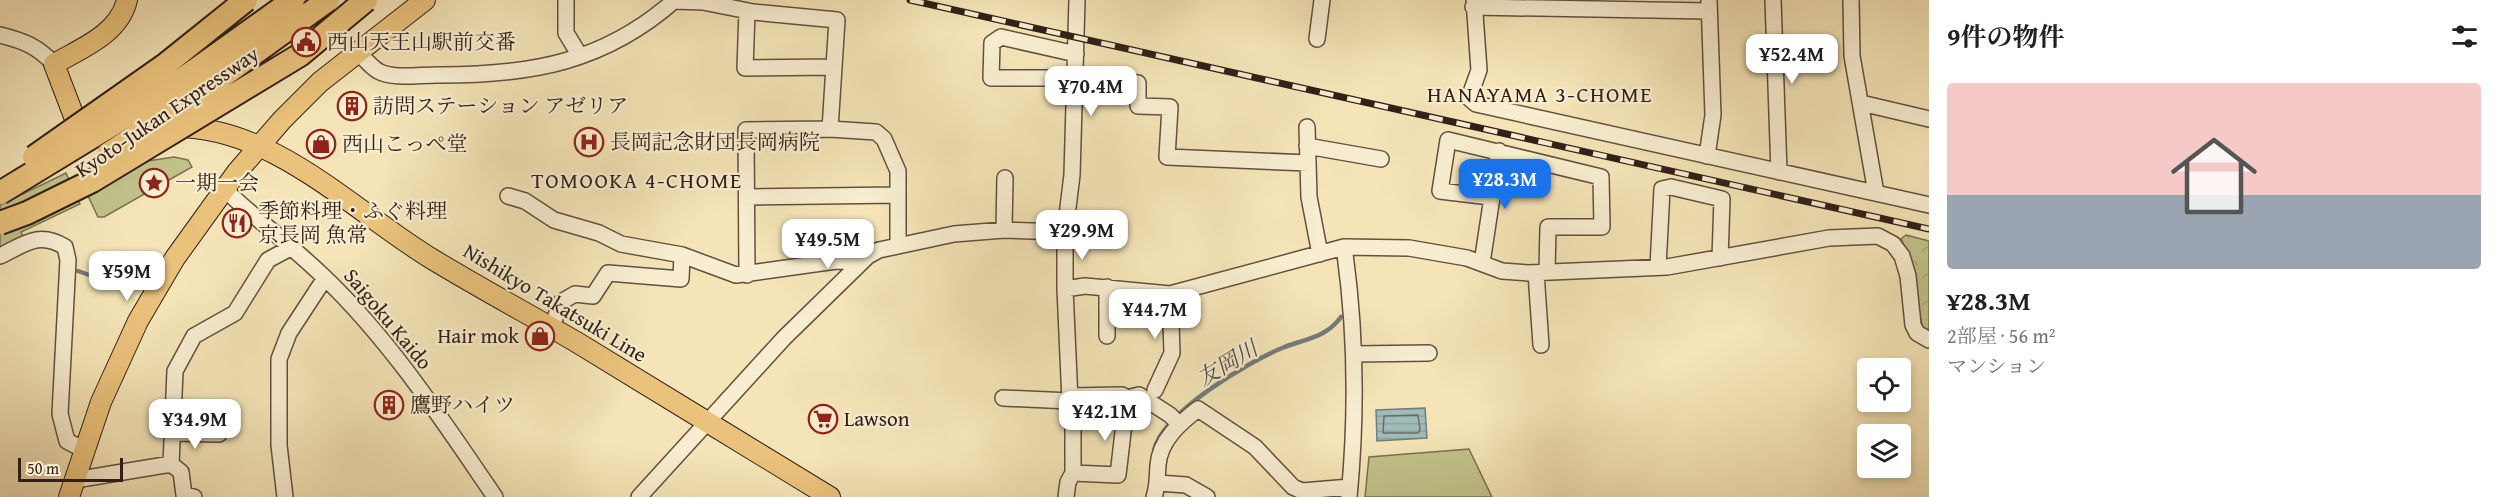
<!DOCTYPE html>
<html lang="ja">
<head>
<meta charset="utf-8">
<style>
	:root { --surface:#fff; --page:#f6f6f6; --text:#202124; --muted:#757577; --accent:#1a73e8 }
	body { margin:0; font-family:"Gentium Book Plus","Noto Serif JP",serif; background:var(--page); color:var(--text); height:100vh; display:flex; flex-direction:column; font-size:22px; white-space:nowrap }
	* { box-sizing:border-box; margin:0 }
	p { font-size:20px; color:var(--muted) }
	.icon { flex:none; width:33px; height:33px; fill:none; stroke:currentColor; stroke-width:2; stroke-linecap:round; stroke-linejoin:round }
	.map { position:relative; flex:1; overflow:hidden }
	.details { display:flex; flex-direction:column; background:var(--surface); width:570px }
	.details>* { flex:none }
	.tools { position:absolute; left:1857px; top:358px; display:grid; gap:12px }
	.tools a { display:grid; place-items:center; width:54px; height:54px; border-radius:6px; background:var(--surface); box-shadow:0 3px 9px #0003; font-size:30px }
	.scale { position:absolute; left:18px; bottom:15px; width:105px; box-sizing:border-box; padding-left:6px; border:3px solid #311f18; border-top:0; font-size:16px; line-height:21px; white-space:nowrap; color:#311f18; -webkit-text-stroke:4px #f8edd0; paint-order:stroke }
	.price { position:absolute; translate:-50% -51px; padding:0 14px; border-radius:12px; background:#fff; color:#222; font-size:20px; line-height:39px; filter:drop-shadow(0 2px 3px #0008) }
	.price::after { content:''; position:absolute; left:50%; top:36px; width:18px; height:14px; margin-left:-9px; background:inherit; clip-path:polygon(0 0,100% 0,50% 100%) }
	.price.on { background:var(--accent); color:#fff }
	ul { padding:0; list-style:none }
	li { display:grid; align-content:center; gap:12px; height:318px; padding:0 18px }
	li span { display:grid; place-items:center; height:186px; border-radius:6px; color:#555 }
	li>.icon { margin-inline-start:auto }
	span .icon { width:108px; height:108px; fill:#fffc; stroke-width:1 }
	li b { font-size:26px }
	h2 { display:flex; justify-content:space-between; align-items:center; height:72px; padding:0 18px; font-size:26px }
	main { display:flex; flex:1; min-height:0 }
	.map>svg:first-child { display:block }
</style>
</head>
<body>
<main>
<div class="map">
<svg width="1929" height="497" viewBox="0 0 1929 497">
	<defs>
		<pattern id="forest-crowns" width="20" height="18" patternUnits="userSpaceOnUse" patternTransform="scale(1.5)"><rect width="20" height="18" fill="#c1c28a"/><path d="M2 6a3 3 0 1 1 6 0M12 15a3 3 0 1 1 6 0" fill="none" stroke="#a6a676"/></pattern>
		<pattern id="water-rules" width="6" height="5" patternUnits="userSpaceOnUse" patternTransform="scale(1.5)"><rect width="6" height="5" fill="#a0bcb9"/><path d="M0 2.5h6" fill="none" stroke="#8aa19e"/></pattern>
	</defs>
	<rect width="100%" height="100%" fill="#f4e4b7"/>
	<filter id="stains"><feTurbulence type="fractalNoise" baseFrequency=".00333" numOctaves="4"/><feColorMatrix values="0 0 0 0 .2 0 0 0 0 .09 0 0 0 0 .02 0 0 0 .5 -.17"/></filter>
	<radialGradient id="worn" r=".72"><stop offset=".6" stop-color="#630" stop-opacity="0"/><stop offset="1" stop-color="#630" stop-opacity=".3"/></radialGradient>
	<path fill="url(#forest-crowns)" stroke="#797051" stroke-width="1.5" d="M1906 235 1929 241V332L1922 326 1908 254 1901 239Z"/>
	<path fill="#c1c28a" stroke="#797051" stroke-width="1.5" d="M174 157 188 160 192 167 104 217H98L79 177 127 164Z
		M66 173 80 204 21 232 24 238 0 249V205Z
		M1469 449 1492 497H1365L1369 457Z"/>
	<path fill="url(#water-rules)" stroke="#747d79" stroke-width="1.5" d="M1425 408 1427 438 1377 441 1376 410Z"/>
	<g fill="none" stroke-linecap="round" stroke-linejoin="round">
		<path stroke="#686e68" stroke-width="1.5" d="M1418 415 1420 430 1418 433H1383L1384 416Z"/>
		<path stroke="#747d79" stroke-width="4.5" d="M78 271 103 280 142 282
			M1154 450C1164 412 1246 363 1282 348 1304 339 1326 338 1341 317"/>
		<g stroke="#625040" stroke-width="18">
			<path id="minor" d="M566 0V33L580 56
				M1474 0 1479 70 1469 98 1476 104 1929 205
				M1773 0 1779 172
				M1851 0 1852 56 1876 193
				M674 1 703 2 753 12 837 20 830 129
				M1473 7 1709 11
				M747 11 745 68 834 67
				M0 35C24 41 37 46 54 64
				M1317 39 1322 0
				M358 52C364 58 370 66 378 71 394 80 423 74 441 75 532 75 605 62 675 0
				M1076 54 1001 37 992 43 991 78H1075L1138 83V106L1170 107 1167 157 1308 163
				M1861 103 1929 119
				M1307 127 1309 197 1320 254
				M1307 146 1381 159
				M1707 156 1713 115 1709 0
				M224 189C257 220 292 246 324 277 391 341 443 421 495 497
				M508 196 525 201 554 220 599 233 621 244 682 255
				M747 197 898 195
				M1490 197 1440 191 1448 140 1601 177 1602 227H1548L1547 272
				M1004 230 1005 178
				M1344 247C1356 330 1357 413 1349 497
				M0 256C25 244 39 231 65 247L68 260 60 414 67 441 84 450
				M1482 263 1499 151
				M1658 267 1662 189 1671 187 1722 199 1720 258
				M1536 273 1541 345
				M747 275 746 130 830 129 876 132 884 139 898 171V246
				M1107 287V336
				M1065 289 1085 286 1170 294 1344 247 1409 248 1467 258 1502 271 1528 273 1667 267 1829 238 1878 236 1893 244 1902 256 1908 276 1913 325 1917 333 1929 340
				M551 329 561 302 575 294 593 296 608 273 681 279 682 255 736 275 836 261 859 262
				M1354 354 1429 353
				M1155 390 1172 353 1170 294
				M1069 396 1122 395 1127 398 1139 395 1170 415 1179 424
				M1003 398 1070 401
				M172 433 219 434
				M171 464 175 371 194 336 235 313 268 260 292 247
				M1073 473 1118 475 1127 398
				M75 480 171 464 181 472 184 495 194 497
				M1159 483 1186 485 1207 497
				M285 497 279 445V359L289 333 325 278
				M639 497 784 338 868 256 879 250 954 234 1004 230 1065 232
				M1066 497 1068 482 1073 473V423L1070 401 1065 289V232L1072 175 1077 0
				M1154 497C1158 485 1157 477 1158 465 1160 440 1180 423 1198 409L1255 447 1293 487 1302 491 1350 487"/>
		</g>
		<g stroke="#311f18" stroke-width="22">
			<path id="major" d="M173 127C272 125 353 211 432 259 480 288 530 315 578 343 662 394 746 446 830 497
				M83 140 54 64C82 48 119 34 127 0
				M69 497 101 402 138 321 175 258 237 172 282 120 320 82 425 0"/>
		</g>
		<use href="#minor" stroke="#f8edd0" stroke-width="15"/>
		<use href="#major" stroke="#eac27c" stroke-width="20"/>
		<g stroke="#311f18" stroke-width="7">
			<path id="rail" d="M910 0 1929 229"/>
		</g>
		<use href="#rail" stroke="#f8edd0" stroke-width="4.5" stroke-dasharray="14" stroke-linecap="butt"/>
		<g stroke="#311f18" stroke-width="26" stroke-linecap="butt">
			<path id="highway-bridge" d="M108 154 170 114 328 0
				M34 157 165 65 246 0
				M0 193 159 96 293 0
				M0 223 27 213 92 181 300 55 366 0"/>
		</g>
		<use href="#highway-bridge" stroke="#eac27c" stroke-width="22"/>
	</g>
	<defs>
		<g id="civic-ring" transform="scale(1.5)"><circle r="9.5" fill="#f8edd0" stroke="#8f2418" stroke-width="1.5"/><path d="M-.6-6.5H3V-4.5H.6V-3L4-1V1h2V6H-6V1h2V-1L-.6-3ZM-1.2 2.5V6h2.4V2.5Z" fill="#8f2418"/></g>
		<g id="building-ring" transform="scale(1.5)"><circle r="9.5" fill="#f8edd0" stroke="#8f2418" stroke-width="1.5"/><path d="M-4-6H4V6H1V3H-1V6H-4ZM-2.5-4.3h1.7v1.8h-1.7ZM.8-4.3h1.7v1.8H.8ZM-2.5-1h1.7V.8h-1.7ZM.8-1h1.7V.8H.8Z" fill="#8f2418"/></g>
		<g id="hospital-ring" transform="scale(1.5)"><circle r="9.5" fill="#f8edd0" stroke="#8f2418" stroke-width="1.5"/><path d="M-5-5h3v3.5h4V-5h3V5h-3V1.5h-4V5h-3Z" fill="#8f2418"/></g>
		<g id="shop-ring" transform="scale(1.5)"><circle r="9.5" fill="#f8edd0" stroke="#8f2418" stroke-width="1.5"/><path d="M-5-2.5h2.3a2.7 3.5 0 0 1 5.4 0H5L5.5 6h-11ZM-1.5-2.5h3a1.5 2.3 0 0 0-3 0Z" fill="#8f2418"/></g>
		<g id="sight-ring" transform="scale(1.5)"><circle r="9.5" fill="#f8edd0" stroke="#8f2418" stroke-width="1.5"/><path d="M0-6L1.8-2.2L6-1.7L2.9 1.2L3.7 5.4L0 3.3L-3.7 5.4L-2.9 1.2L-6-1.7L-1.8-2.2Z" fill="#8f2418"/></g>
		<g id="restaurant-ring" transform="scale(1.5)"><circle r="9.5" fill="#f8edd0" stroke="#8f2418" stroke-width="1.5"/><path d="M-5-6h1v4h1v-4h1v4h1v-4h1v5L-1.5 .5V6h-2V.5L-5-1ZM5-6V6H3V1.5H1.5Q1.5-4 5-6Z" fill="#8f2418"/></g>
		<g id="supermarket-ring" transform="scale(1.5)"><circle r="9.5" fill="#f8edd0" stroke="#8f2418" stroke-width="1.5"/><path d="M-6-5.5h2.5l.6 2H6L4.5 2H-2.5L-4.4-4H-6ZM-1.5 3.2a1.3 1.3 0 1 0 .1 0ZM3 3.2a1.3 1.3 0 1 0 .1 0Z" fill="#8f2418"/></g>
	</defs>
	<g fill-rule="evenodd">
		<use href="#civic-ring" x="306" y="42"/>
		<use href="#building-ring" x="352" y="106"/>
		<use href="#hospital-ring" x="589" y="142"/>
		<use href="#shop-ring" x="321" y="144"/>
		<use href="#sight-ring" x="154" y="183"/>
		<use href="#restaurant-ring" x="237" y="223"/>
		<use href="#shop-ring" x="540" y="336"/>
		<use href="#building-ring" x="389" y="405"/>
		<use href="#supermarket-ring" x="823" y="419"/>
	</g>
	<g text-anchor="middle" stroke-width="4.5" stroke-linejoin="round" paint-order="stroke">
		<g font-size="21" fill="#311f18" stroke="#f8edd0" text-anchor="start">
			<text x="327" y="49">西山天王山駅前交番</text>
			<text x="373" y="113">訪問ステーション アゼリア</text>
			<text x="610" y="149">長岡記念財団長岡病院</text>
			<text x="342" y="151">西山こっぺ堂</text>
			<text x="175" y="190">一期一会</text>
			<text x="258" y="218">季節料理・ふぐ料理<tspan x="258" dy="24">京長岡 魚常</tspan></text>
			<text x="519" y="343" text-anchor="end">Hair mok</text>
			<text x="410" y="412">鷹野ハイツ</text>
			<text x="844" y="426">Lawson</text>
		</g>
		<g font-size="21" fill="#311f18" stroke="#f8edd0">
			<text transform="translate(167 112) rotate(-34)" y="7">Kyoto-Jukan Expressway</text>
			<text transform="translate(555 303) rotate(31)" y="7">Nishikyo Takatsuki Line</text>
			<text transform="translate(388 319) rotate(50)" y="7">Saigoku Kaido</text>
		</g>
		<g font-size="22" letter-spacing="1.5" fill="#311f18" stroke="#f8edd0">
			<text x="1540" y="102">HANAYAMA 3-CHOME</text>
			<text x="637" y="188">TOMOOKA 4-CHOME</text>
		</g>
		<g font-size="22" font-style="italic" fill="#524e48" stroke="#f8edd0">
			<text transform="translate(1227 363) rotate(-31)" y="8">友岡川</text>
		</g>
	</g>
	<rect width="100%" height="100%" filter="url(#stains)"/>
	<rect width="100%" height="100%" fill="url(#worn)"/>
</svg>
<div class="tools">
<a><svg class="icon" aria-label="locate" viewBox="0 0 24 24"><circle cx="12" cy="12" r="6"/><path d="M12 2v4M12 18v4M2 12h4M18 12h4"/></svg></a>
<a><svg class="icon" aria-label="layers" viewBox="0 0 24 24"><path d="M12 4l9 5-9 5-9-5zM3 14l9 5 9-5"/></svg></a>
</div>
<div class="scale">50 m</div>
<b class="price" style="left:1792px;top:85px">¥52.4M</b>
<b class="price" style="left:1091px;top:117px">¥70.4M</b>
<b class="price on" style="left:1505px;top:210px">¥28.3M</b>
<b class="price" style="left:1082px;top:261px">¥29.9M</b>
<b class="price" style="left:828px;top:270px">¥49.5M</b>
<b class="price" style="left:127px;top:302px">¥59M</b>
<b class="price" style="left:1155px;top:340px">¥44.7M</b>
<b class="price" style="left:1105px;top:442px">¥42.1M</b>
<b class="price" style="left:195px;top:450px">¥34.9M</b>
</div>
<section class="details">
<h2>9件の物件<svg class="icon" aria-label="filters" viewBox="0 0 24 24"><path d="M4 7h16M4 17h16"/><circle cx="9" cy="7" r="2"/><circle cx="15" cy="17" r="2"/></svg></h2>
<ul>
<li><span style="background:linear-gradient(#f6c9c9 60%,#9aa5b1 0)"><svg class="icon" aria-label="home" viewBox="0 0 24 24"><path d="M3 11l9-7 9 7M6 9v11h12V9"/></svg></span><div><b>¥28.3M</b><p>2部屋 · 56 m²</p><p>マンション</p></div></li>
</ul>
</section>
</main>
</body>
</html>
